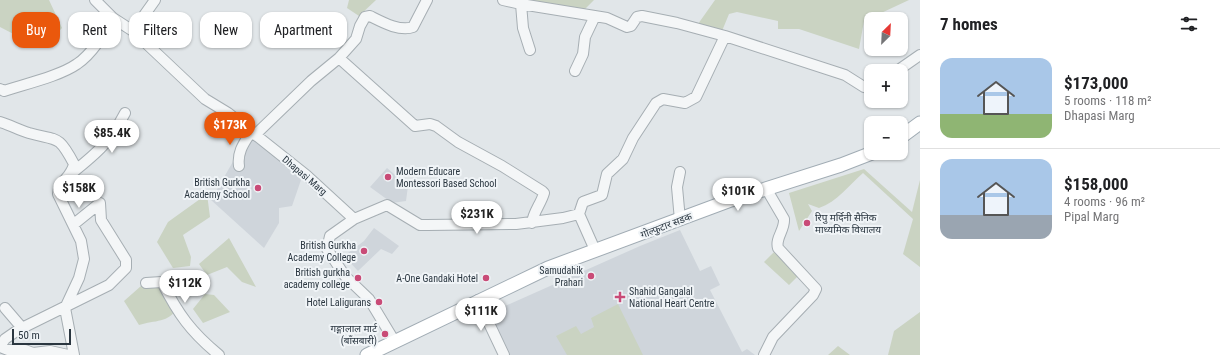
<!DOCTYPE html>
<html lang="en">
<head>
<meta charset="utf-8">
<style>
	:root { --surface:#fff; --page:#f6f6f6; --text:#202124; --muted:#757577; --line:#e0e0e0; --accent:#ea580c }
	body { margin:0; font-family:"Roboto Condensed","Noto Sans Devanagari",sans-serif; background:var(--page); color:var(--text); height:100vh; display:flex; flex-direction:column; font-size:15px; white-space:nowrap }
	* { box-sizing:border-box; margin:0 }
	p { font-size:13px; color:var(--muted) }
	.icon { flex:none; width:22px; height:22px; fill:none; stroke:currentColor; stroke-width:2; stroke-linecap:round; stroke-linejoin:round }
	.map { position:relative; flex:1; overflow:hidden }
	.side { display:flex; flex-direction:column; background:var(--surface); width:300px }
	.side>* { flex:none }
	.top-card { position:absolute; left:12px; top:12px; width:380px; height:36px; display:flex; gap:8px }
	.needle { width:26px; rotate:24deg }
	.controls { position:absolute; left:864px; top:12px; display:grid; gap:8px }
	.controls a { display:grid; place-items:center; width:44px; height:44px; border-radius:8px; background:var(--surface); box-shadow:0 1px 3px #0004; font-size:20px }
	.scale { position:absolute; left:12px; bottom:10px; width:59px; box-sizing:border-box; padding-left:4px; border:2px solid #2a3640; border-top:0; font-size:11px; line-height:14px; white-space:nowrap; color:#2a3640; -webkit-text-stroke:3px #f0f4f7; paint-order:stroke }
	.price { position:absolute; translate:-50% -34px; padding:0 9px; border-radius:14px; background:#fff; color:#222; font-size:13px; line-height:26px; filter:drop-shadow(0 1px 2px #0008) }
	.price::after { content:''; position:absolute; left:50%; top:24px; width:12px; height:9px; margin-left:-6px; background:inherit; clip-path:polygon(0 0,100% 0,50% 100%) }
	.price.on { background:var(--accent); color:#fff }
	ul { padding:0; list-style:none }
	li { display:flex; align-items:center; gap:12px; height:100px; padding:0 20px }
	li+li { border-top:1px solid var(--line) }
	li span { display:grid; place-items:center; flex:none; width:112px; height:80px; border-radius:12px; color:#555 }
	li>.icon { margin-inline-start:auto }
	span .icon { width:48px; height:48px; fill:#fffc; stroke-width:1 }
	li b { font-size:17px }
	h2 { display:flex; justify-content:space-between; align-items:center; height:48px; padding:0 20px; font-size:17px }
	.tag { padding:0 14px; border-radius:12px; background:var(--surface); box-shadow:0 1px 3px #0004; font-size:14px; line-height:36px }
	.tag.on { background:var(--accent); color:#fff }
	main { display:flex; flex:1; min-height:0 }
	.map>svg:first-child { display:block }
</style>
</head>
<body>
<main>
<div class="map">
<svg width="920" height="355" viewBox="0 0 920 355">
	<rect width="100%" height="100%" fill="#e1e6e9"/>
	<path fill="#cfd5db" d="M258 134 298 169 301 180 292 206 279 208V223L264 248 211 200 235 158Z
		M387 168 408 186 406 201 392 203 370 187Z
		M374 228 399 246 392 254 381 249 358 271 344 256 364 241Z
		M680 230 700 271 711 266 720 285 710 290 742 352 747 349 755 355H506L487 314 640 246Z"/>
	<path fill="#cad3c2" d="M0 0H49L62 28 44 47 27 41 0 27Z
		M349 0H376L359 16 347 8Z
		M524 0H594L585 9Z
		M715 0H909L864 21 859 49 799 29H778V21L737 12 729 14 722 31 698 24Z
		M864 169 912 212 920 180V267L903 254 913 219 863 173C849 185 837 202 819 208L808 204 812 211 799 231 789 193Z
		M207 194 210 217 183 235 191 257 190 266 173 268 157 242 168 222Z
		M229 238 256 287 242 282 227 267 207 275 199 264Z
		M777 249 801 273 789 285 764 262Z
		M165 285 177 308C169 323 155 320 139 325L124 301 141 286Z
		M205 294 214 295 230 312 203 323 193 309Z
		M618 304 643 355H567L556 336 576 326 581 334 594 327 591 318Z
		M920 312V355H888L894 331Z
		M838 346 850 355H828Z"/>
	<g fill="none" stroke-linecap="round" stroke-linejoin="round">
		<g stroke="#a6aeb3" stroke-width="12">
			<path id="minor" d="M95 0 113 18 133 31 205 99 228 113 306 175 354 219 330 236 327 249 345 276 369 299 395 342
				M503 0 521 4
				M133 31 155 0
				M725 36 845 75 864 87 871 89
				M530 50 523 28 521 4 607 18 627 27 631 26 637 17 642 16 677 23 725 36 696 97 685 103 663 99 656 103 633 138 623 159 607 174 602 195 583 202 579 214
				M339 58 356 39 360 26 365 17 370 16C382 22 400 32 413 27L427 0
				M575 71 583 54 585 37 595 16
				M897 71 920 55
				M0 89 4 91C25 84 60 76 77 64 91 55 106 32 113 18
				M0 122C10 125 19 130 29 133 58 141 58 134 74 164 71 178 59 181 58 194L81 241 84 259 79 278 65 308 74 355
				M255 135 311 81 339 58 415 126 430 124 436 126 458 142 502 166 542 191 544 193C541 204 533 212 532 223
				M239 166C237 152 244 143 251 132
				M680 172 677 187 680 220
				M72 173C97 153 110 142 125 113
				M354 219 387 205 420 225H427L516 224 563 218 579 214 595 250
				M146 283 162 282C178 314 191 332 219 355
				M478 300 504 355
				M5 308 23 329
				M0 346 5 339 18 330 109 285 126 268V260L101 220 100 203 74 224
				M0 347 8 350H25L33 353 50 351 68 355
				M764 355 773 337 813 295 816 289 778 248C775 238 785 230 784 219L767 190"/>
		</g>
		<g stroke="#a1acb4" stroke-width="15">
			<path id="major" d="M901 137 920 123
				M367 355 548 268 731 200 841 165 872 153"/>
		</g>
		<use href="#minor" stroke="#f4f6f7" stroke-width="10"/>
		<use href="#major" stroke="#fff" stroke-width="13"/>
	</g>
	<g fill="#c94b77" stroke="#f0f4f7" stroke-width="1.5">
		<circle cx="388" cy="177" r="4"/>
		<circle cx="258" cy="188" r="4"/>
		<circle cx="807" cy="223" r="4"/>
		<circle cx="364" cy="251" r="4"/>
		<circle cx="591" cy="276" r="4"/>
		<circle cx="358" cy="278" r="4"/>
		<circle cx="486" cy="278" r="4"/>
		<path d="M618 291h4v4h4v4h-4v4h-4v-4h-4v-4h4z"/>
		<circle cx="379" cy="302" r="4"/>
		<circle cx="385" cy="334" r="4"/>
	</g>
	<g text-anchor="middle" stroke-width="4" stroke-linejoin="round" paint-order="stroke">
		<g font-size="10" fill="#2a3640" stroke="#f0f4f7" text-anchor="end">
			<text x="396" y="175" text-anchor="start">Modern Educare<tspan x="396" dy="12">Montessori Based School</tspan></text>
			<text x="250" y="186">British Gurkha<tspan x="250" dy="12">Academy School</tspan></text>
			<text x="815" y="221" text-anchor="start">रिपु मर्दिनी सैनिक<tspan x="815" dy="12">माध्यमिक विधालय</tspan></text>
			<text x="356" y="249">British Gurkha<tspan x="356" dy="12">Academy College</tspan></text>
			<text x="583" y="274">Samudahik<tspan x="583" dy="12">Prahari</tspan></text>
			<text x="350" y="276">British gurkha<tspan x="350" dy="12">academy college</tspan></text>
			<text x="478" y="282">A-One Gandaki Hotel</text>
			<text x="629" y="295" text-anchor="start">Shahid Gangalal<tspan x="629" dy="12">National Heart Centre</tspan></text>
			<text x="371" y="306">Hotel Laligurans</text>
			<text x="377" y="332">गङ्गालाल मार्ट<tspan x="377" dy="12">(बाँसबारी)</tspan></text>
		</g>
		<g font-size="10" fill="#2a3640" stroke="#f0f4f7">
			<text transform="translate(305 175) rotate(40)" y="4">Dhapasi Marg</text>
			<text transform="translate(666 225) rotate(-21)" y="4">गोल्फुटार सडक</text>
		</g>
	</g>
</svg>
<div class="controls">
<a><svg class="needle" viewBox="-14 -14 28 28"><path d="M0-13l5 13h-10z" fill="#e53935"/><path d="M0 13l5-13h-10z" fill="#757577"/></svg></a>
<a>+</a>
<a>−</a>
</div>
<div class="scale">50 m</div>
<b class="price on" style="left:230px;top:146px">$173K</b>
<b class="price" style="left:112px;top:154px">$85.4K</b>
<b class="price" style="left:79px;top:209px">$158K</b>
<b class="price" style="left:738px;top:212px">$101K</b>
<b class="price" style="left:477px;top:235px">$231K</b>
<b class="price" style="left:185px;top:304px">$112K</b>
<b class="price" style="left:481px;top:332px">$111K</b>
<div class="top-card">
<a class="tag on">Buy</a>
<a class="tag">Rent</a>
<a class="tag">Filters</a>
<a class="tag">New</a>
<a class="tag">Apartment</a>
</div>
</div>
<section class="side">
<h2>7 homes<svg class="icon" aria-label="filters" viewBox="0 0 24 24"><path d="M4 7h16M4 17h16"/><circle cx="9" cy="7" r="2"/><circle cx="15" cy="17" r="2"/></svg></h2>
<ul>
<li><span style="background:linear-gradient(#a9c7e8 70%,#8fb573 0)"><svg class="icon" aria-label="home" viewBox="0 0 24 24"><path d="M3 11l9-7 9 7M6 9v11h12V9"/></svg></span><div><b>$173,000</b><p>5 rooms · 118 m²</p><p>Dhapasi Marg</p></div></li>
<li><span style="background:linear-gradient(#a9c7e8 70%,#9aa5b1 0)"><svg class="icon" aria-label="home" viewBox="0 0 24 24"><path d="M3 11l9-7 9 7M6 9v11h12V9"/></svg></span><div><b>$158,000</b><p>4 rooms · 96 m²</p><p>Pipal Marg</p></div></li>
</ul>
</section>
</main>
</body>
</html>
